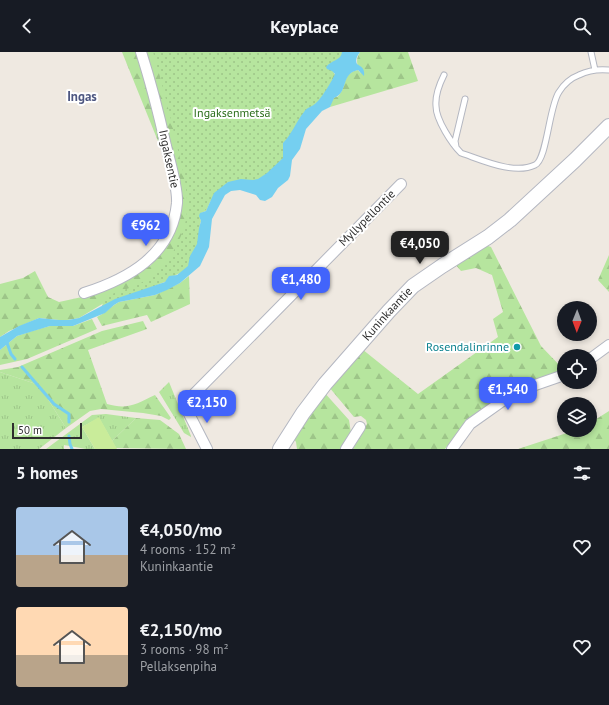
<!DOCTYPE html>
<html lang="en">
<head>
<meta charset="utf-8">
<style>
	:root { --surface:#171b24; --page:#20242c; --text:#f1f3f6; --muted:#9ea1a6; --accent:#4264fb }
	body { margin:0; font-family:"PT Sans",sans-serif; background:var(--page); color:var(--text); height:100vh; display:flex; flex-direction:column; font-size:15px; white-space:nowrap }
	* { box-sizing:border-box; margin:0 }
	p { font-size:13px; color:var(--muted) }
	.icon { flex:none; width:22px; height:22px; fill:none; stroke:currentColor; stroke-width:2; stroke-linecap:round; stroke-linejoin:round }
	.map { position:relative; height:397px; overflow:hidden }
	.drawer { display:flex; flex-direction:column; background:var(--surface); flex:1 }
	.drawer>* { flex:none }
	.needle { width:26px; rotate:181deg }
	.tools { position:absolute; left:557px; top:249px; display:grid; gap:8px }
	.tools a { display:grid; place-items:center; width:40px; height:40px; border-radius:50%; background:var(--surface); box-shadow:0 2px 6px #0003; font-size:20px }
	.scale { position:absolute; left:12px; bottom:10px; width:70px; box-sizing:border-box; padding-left:4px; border:2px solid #2e2e2e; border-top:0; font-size:11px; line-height:14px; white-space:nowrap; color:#2e2e2e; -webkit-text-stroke:3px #fff; paint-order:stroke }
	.price { position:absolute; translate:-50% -34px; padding:0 9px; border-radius:8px; background:var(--accent); color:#fff; font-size:13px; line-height:26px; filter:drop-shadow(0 1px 2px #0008) }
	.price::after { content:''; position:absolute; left:50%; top:24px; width:12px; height:9px; margin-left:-6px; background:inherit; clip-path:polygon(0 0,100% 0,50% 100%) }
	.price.selected { background:#222; color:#fff }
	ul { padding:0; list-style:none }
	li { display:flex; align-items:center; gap:12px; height:100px; padding:0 16px }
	li span { display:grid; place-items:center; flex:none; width:112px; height:80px; border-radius:4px; color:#555 }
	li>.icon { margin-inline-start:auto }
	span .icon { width:48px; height:48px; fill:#fffc; stroke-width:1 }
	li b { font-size:17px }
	h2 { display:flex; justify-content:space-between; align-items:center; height:48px; padding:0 16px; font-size:17px }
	header { display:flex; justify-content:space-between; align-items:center; height:52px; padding:0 16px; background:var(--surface); font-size:18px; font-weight:800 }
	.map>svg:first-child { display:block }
</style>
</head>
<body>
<header><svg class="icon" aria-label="back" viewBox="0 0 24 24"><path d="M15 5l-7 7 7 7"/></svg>Keyplace<svg class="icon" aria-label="search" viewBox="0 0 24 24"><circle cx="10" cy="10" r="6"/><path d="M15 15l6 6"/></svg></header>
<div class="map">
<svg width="609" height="397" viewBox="0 0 609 397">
	<defs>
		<pattern id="grass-tufts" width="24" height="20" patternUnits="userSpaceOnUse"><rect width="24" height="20" fill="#b6e59e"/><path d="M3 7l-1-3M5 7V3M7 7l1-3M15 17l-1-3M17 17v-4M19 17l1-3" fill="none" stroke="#9dc588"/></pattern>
		<pattern id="forest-firs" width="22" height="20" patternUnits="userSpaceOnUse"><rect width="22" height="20" fill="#b6e59e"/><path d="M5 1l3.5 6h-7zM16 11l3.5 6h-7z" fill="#9dc588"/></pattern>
		<pattern id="park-dots" width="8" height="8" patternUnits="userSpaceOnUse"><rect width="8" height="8" fill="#b6e59e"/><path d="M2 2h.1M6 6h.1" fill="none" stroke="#9dc588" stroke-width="1.8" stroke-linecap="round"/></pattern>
	</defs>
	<rect width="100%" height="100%" fill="#efe9e1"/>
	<path fill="url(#grass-tufts)" d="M0 320 39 333 66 376 39 397H0Z
		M169 330 191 384V385L184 381 159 340Z
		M106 362 136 366 112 389 99 366 82 375 95 397H86L64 393V397H46L92 363Z"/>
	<path fill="url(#forest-firs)" d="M122 0H342V3L333 20 335 23 332 30 317 51 308 55 253 128 210 149 206 159 200 161 199 166 201 169C198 177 191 212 188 215 182 221 177 223 169 224L104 251 79 266 68 268H59L39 266 9 279 0 285V232L23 226 35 219 48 245 59 250 82 245 121 230 150 214 160 201 179 162 168 114Z
		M360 0H408L418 29 330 55C331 52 331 48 334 46 338 43 336 47 339 43 347 34 342 21 358 18L361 22C357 14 355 8 360 0Z
		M485 193 491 195 541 294 564 318 515 334 466 369 445 397H350L367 372 366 368 361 364 354 365 329 335 362 297 418 342 498 285 493 267 503 260 492 223 476 216 461 219 455 212Z
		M609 203V240L598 228Z
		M189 224 190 252 151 270 147 263 102 274 97 265C106 261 111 254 119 250L155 243 180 231Z
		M92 267 97 277 27 307 0 313V298L17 284 32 279 50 274H73Z
		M143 269 147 277 88 298 107 352C128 358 136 352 155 343L171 366 169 368 161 364 143 361 101 357 90 359 66 376 39 333 0 320V318L18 315 102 279Z
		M323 339 349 368 351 381 343 397H297L296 390 292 384Z
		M609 359V397H518L576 378H590V371Z
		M136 366 160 368 179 382 186 397 116 396 112 389Z"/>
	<path fill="url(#park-dots)" d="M153 0H343L334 19 329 38 303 65 286 104 263 128 214 141 207 157 201 161 198 193 193 204 183 218 167 229 102 255 104 245C119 239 136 235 149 226 169 214 187 180 187 157 188 135 182 115 177 94 170 62 162 31 153 0Z"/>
	<path fill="#c9ec9a" d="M99 365 117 397H95L82 375Z"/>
	<path fill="#75cff0" d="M342 0H360C357 4 355 8 357 12 362 15 365 17 364 24L358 18C340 22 349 40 334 46L330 55 322 59 306 77 300 97 292 108 290 124 288 128 278 136 272 145 265 149 260 148 256 143 240 138 231 139 225 143 212 167 209 195 200 214 180 231 167 238 155 243 119 250 114 253 105 261 73 274H50L17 284 0 298V285L19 274 39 266 59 268H68L79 266 115 247 165 230 169 224 177 223 188 214 190 204 197 192 199 176 201 169 199 164 200 161 206 159 214 141 228 130 241 127 253 128 258 127 267 121 283 106V91C292 82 296 70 304 60 307 55 312 55 316 51 321 47 332 29 335 22L332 19 327 17 326 15C331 8 341 9 342 0Z"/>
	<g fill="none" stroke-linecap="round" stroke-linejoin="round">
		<path stroke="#75cff0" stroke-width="3" d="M6 288 11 302 15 307
			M22 315 54 352 69 362V370
			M69 384 70 392 72 397"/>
		<g stroke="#b4b7c1" stroke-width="7">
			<path id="service" d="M591 0 595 18
				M444 23C439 33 435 43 436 54 436 68 452 92 461 101 482 108 514 123 535 113 547 108 549 54 559 40 564 32 571 26 579 23 589 18 599 17 609 18
				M456 95 455 89 465 47"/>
		</g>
		<g stroke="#b4b7c1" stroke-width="12">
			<path id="minor" d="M84 241C128 227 172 203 177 151 178 136 170 110 166 94 159 63 151 31 141 0
				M590 307 609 293
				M207 397 186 356 189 347 401 132
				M346 397 360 375
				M452 397 470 372 515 340 564 323"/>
		</g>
		<g stroke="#b4b7c1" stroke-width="16">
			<g id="secondary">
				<path id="s1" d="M280 397 303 361 325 332 389 259 413 234 442 214 488 185 510 168 575 108 609 74"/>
			</g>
		</g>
		<use href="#service" stroke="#fff" stroke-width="5"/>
		<use href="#minor" stroke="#fff" stroke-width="10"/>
		<use href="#secondary" stroke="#fff" stroke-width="14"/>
	</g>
	<circle fill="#0f9aa8" stroke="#fff" stroke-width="1.5" cx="517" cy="295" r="4"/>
	<g text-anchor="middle" stroke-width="4" stroke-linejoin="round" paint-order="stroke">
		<g font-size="12" fill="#2c6e1b" stroke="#fff">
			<text x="232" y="65">Ingaksenmetsä</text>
		</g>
		<g font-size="12" fill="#2e2e2e" stroke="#fff">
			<text transform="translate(169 107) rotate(78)" y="4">Ingaksentie</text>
			<text transform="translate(367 166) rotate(-45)" y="4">Myllypellontie</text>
			<text dy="4" stroke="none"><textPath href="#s1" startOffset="173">Kuninkaantie</textPath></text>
		</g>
		<g font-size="12" fill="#0d838f" stroke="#fff" text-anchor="end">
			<text x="509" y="299">Rosendalinrinne</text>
		</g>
		<g font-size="13" font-weight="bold" fill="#4d5680" stroke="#fff">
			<text x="82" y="49">Ingas</text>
		</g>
	</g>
</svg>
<div class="tools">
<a><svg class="needle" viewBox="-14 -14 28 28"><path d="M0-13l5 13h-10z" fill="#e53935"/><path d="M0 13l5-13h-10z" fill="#9ea1a6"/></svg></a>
<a><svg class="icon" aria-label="locate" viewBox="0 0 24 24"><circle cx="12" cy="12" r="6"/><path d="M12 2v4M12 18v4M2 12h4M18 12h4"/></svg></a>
<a><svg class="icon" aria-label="layers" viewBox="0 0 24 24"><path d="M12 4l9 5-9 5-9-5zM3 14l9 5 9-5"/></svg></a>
</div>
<div class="scale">50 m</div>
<b class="price" style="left:146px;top:195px">€962</b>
<b class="price selected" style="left:420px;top:213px">€4,050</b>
<b class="price" style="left:301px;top:249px">€1,480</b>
<b class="price" style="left:508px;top:359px">€1,540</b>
<b class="price" style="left:207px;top:372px">€2,150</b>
</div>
<section class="drawer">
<h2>5 homes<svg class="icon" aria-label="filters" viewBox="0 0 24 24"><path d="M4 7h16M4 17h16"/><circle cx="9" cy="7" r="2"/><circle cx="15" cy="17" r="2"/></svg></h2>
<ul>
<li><span style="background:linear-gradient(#a9c7e8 60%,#b9a48a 0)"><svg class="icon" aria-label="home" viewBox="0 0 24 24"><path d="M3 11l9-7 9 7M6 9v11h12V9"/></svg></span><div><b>€4,050/mo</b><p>4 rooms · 152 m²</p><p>Kuninkaantie</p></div><svg class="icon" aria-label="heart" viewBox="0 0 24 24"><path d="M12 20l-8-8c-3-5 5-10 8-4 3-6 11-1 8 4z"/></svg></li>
<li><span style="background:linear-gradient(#ffd9b3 60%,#b9a48a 0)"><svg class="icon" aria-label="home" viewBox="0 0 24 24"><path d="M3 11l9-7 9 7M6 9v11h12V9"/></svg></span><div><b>€2,150/mo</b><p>3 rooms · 98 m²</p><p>Pellaksenpiha</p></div><svg class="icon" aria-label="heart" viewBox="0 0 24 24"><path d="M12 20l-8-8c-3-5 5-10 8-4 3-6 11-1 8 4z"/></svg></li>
</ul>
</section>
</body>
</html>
